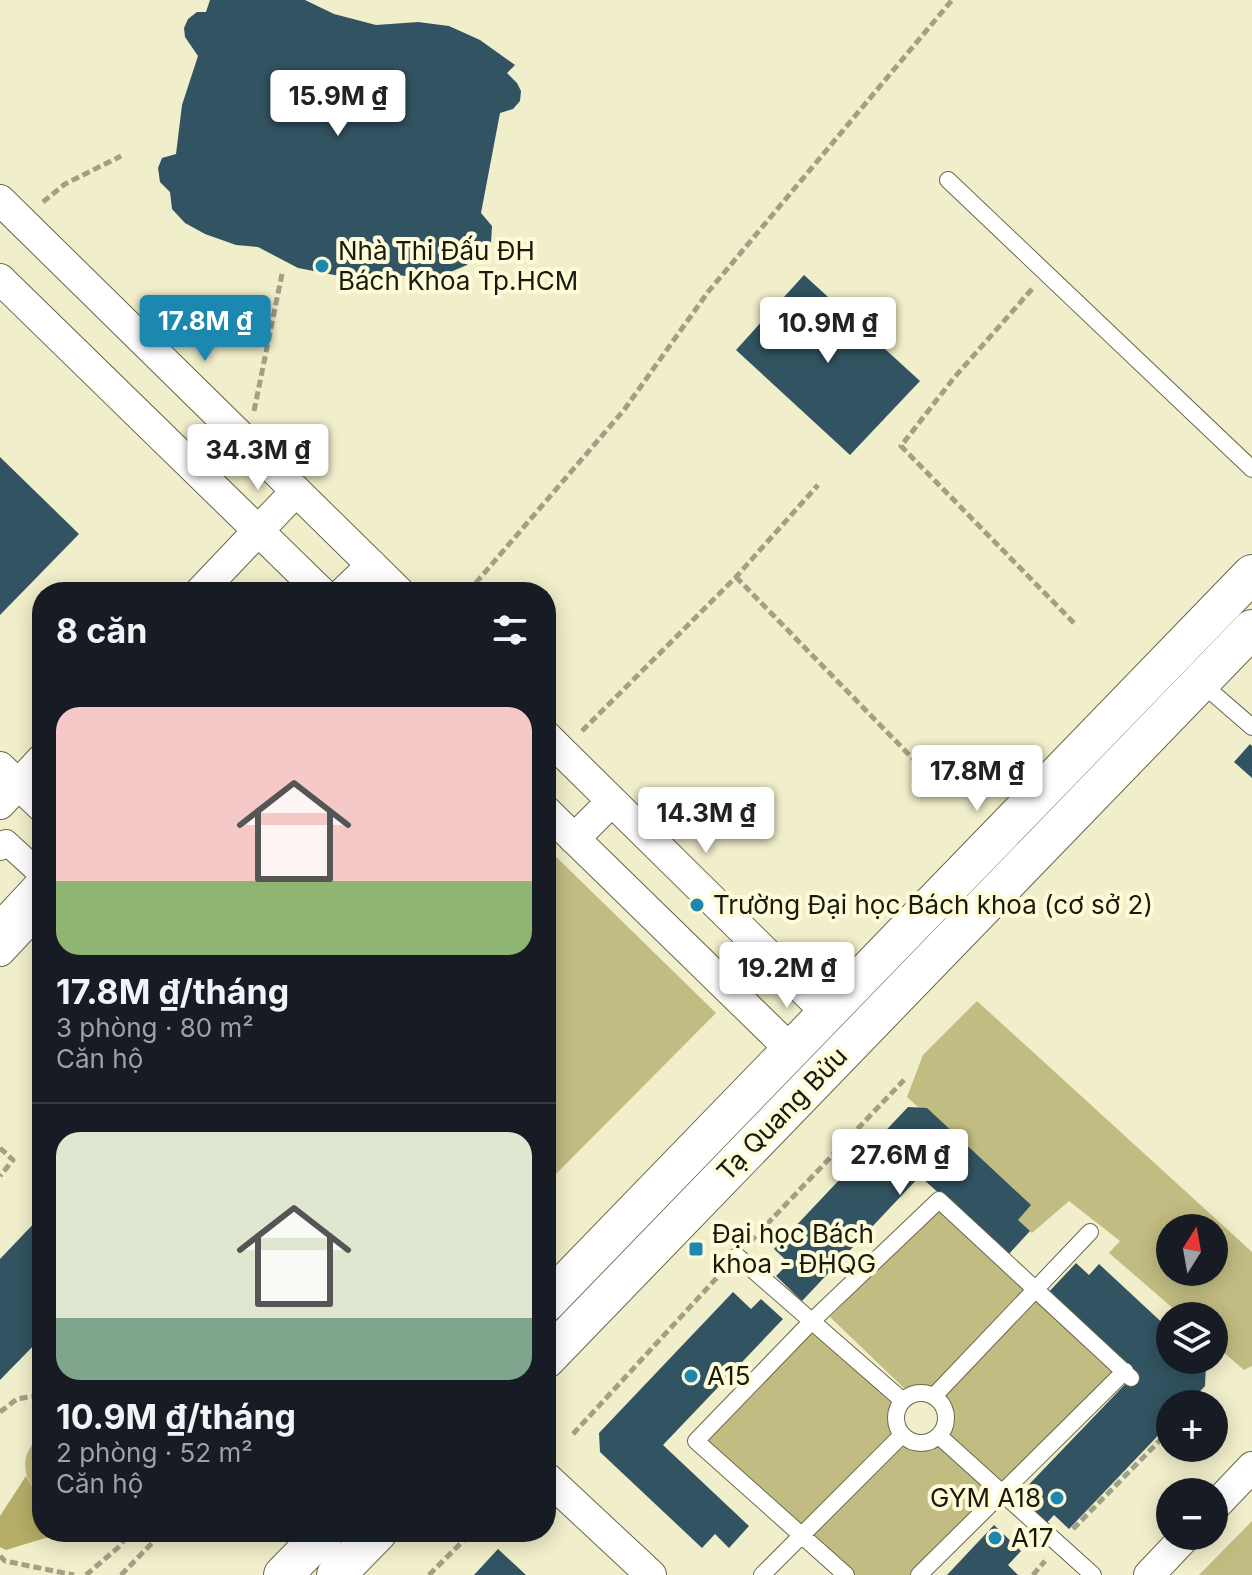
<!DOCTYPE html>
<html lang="vi">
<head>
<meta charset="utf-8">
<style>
	:root { --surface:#171b24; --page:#20242c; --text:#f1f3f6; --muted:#9ea1a6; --line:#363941; --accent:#1c88af }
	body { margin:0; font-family:Inter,sans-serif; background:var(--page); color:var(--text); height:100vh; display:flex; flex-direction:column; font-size:30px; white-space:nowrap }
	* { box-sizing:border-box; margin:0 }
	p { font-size:26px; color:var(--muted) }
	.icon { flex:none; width:44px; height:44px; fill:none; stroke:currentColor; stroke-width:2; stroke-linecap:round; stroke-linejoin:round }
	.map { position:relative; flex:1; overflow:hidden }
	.panel { position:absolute; left:32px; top:582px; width:524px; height:960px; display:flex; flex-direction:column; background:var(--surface); border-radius:32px; box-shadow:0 4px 20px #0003 }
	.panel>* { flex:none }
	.needle { width:52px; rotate:11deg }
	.buttons { position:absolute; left:1156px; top:1214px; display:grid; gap:16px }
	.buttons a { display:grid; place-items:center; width:72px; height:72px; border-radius:50%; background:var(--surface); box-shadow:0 4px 20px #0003; font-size:40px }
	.price { position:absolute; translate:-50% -68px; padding:0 18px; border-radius:8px; background:#fff; color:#222; font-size:26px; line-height:52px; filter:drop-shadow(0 2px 4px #0008) }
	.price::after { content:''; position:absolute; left:50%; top:48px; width:24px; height:18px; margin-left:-12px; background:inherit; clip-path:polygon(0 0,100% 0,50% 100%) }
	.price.on { background:var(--accent); color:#fff }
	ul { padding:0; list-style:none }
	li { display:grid; align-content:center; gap:16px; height:424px; padding:0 24px }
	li+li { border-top:2px solid var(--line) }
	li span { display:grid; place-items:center; height:248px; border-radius:24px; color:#555 }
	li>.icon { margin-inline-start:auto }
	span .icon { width:144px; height:144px; fill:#fffc; stroke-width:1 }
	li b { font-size:34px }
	h2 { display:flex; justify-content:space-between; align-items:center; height:96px; padding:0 24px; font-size:34px }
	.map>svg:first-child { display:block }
</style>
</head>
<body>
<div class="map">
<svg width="1252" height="1575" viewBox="0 0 1252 1575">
	<rect width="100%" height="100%" fill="#f1eecb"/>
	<path fill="#c1bc81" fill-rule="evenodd" d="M546 847 716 1013 546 1184Z
		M977 1001 1252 1252V1366L1244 1370 1214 1344V1316H1182L1109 1253 1120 1241 1069 1201 1032 1233 996 1202 1007 1188 907 1097 923 1055ZM1170 1228H1214V1272H1170Z
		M940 1206 1029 1288 933 1391 925 1389 907 1391 830 1317Z
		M1035 1292 1120 1371 1002 1488 943 1436C953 1423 951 1408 940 1396Z
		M822 1323 898 1397 892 1418 895 1432 801 1530 701 1440Z
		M42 1435V1495C19 1479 20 1451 42 1435Z
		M902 1438 916 1445 935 1443 998 1493 915 1575H851L805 1533Z
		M1252 1521V1575H1199Z"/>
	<path fill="#b5ae68" d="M26 1476 31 1485 42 1495V1532H65L6 1550 0 1547V1516Z"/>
	<path fill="#325361" d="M210 0H305L334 14 376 25 418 22 449 26 480 40 515 65 507 73 517 83 521 91 520 101 513 109 500 113 481 213 492 226 491 243 472 251 467 265 441 276 419 278 378 272 370 277H345L298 268 258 247 236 245 205 234 185 223 172 209 170 192 160 182 158 168 162 158 176 154 182 105 198 56 185 37 184 28 188 19 197 12H206Z
		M804 275 920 381 850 455 736 350Z
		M0 457 79 534 0 615Z
		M1250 744 1252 746V778L1234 762Z
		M42 1091V1107L34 1099Z
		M908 1107 927 1108 1031 1205 1018 1220 1030 1231 1007 1256 920 1176 802 1301 776 1276 789 1263 774 1249Z
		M42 1215V1337L0 1380V1259Z
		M1076 1263 1089 1275 1099 1264 1170 1330V1360H1202L1206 1364 1205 1386 1188 1404H1170V1423L1069 1529 1054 1515 1042 1528 1013 1501 1133 1376 1046 1295Z
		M733 1292 751 1309 761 1299 783 1319 663 1445 749 1526 729 1548 715 1534 702 1548 600 1452 599 1433Z
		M994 1525 1021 1551 1008 1565 1018 1575H947Z
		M498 1549 526 1575H474Z"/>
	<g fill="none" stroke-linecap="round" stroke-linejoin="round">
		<g stroke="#6a6748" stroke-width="18">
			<path id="service" d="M948 180 1252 469
				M1200 682 1252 727
				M737 1256 902 1400
				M896 1418a25 25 0 1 1 50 0a25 25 0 1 1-50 0Z
				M934 1396 1090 1232
				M939 1436 1093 1575
				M762 1575 902 1435
				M846 1575 696 1441 812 1321 939 1200 1131 1378
				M919 1575 1125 1371"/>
		</g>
		<g stroke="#6a6748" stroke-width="26">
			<path id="pedestrian" d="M0 848 6 842 42 875
				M0 923 42 878"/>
		</g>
		<g stroke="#6a6748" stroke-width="32">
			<path id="minor" d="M0 200 399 592
				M0 279 321 592
				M200 592 296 491
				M344 592 372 565
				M546 736 827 1013
				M0 767 42 807
				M0 804 42 759
				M546 811 791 1050
				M574 839 612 801
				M0 951 42 906
				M547 1478 651 1575
				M1214 1507 1252 1467
				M1149 1575 1186 1536"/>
		</g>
		<g stroke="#6a6748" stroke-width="40">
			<path id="tertiary" d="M546 1303 1252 574
				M546 1359 1252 629
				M283 1575 325 1532
				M336 1575 378 1532"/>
		</g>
		<path stroke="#a19f84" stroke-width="5" stroke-dasharray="8 4" stroke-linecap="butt" d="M43 202 65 184 121 156
			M1032 289 953 379 901 446 1074 623
			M254 411 282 274
			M736 577 922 768
			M468 592 624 410 708 292 952 0
			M582 731 736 577 818 485
			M0 1148 13 1160 0 1176
			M750 1242 904 1080
			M1196 1404 1201 1399
			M0 1412 17 1399 42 1395
			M573 1434 724 1270
			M1073 1529 1170 1430
			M0 1556 5 1561 74 1575
			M86 1575 120 1546 129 1532
			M121 1575 154 1541 158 1532
			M429 1575 472 1532
			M1033 1575 1045 1561"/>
		<use href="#service" stroke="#fff" stroke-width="16"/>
		<use href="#pedestrian" stroke="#fff" stroke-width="24"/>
		<use href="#minor" stroke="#fff" stroke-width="30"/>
		<use href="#tertiary" stroke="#fff" stroke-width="38"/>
	</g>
	<g fill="#1c88af" stroke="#fefbd8" stroke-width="3">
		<circle cx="322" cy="266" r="8"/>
		<circle cx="697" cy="905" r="8"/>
		<rect x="688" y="1241" width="16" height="16" rx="4"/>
		<circle cx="691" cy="1376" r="8"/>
		<circle cx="1057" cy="1498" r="8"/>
		<circle cx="995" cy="1538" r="8"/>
	</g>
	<g text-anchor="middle" stroke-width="8" stroke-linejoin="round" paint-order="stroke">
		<g font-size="26" fill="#1a190c" stroke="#fefbd8" text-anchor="start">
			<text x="338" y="260">Nhà Thi Đấu ĐH<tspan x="338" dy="30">Bách Khoa Tp.HCM</tspan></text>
			<text x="713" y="914">Trường Đại học Bách khoa (cơ sở 2)</text>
			<text x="712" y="1243">Đại học Bách<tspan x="712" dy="30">khoa - ĐHQG</tspan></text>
			<text x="707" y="1385">A15</text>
			<text x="1041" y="1507" text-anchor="end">GYM A18</text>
			<text x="1011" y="1547">A17</text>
		</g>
		<g font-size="26" fill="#1a190c" stroke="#fefbd8">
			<text transform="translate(782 1114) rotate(-46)" y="9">Tạ Quang Bửu</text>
		</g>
	</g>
</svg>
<div class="buttons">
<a><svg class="needle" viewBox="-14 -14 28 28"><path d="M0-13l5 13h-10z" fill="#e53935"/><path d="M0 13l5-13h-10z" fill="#9ea1a6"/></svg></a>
<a><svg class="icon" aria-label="layers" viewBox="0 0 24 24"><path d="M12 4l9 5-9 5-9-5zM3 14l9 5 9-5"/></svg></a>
<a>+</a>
<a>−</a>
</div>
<b class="price" style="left:338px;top:138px">15.9M ₫</b>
<b class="price on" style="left:205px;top:363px">17.8M ₫</b>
<b class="price" style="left:828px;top:365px">10.9M ₫</b>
<b class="price" style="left:258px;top:492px">34.3M ₫</b>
<b class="price" style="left:977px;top:813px">17.8M ₫</b>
<b class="price" style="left:706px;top:855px">14.3M ₫</b>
<b class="price" style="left:787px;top:1010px">19.2M ₫</b>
<b class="price" style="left:900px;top:1197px">27.6M ₫</b>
<section class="panel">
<h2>8 căn<svg class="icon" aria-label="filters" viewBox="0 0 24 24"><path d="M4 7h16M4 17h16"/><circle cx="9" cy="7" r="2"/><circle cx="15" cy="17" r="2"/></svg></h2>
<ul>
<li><span style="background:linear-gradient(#f6c9c9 70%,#8fb573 0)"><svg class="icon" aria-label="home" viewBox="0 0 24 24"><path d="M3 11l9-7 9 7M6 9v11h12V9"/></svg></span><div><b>17.8M ₫/tháng</b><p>3 phòng · 80 m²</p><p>Căn hộ</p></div></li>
<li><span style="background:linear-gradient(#dfe7d0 75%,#7fa58c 0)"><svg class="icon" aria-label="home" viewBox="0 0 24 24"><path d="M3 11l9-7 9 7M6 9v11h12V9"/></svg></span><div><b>10.9M ₫/tháng</b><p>2 phòng · 52 m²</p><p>Căn hộ</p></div></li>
</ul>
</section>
</div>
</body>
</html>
